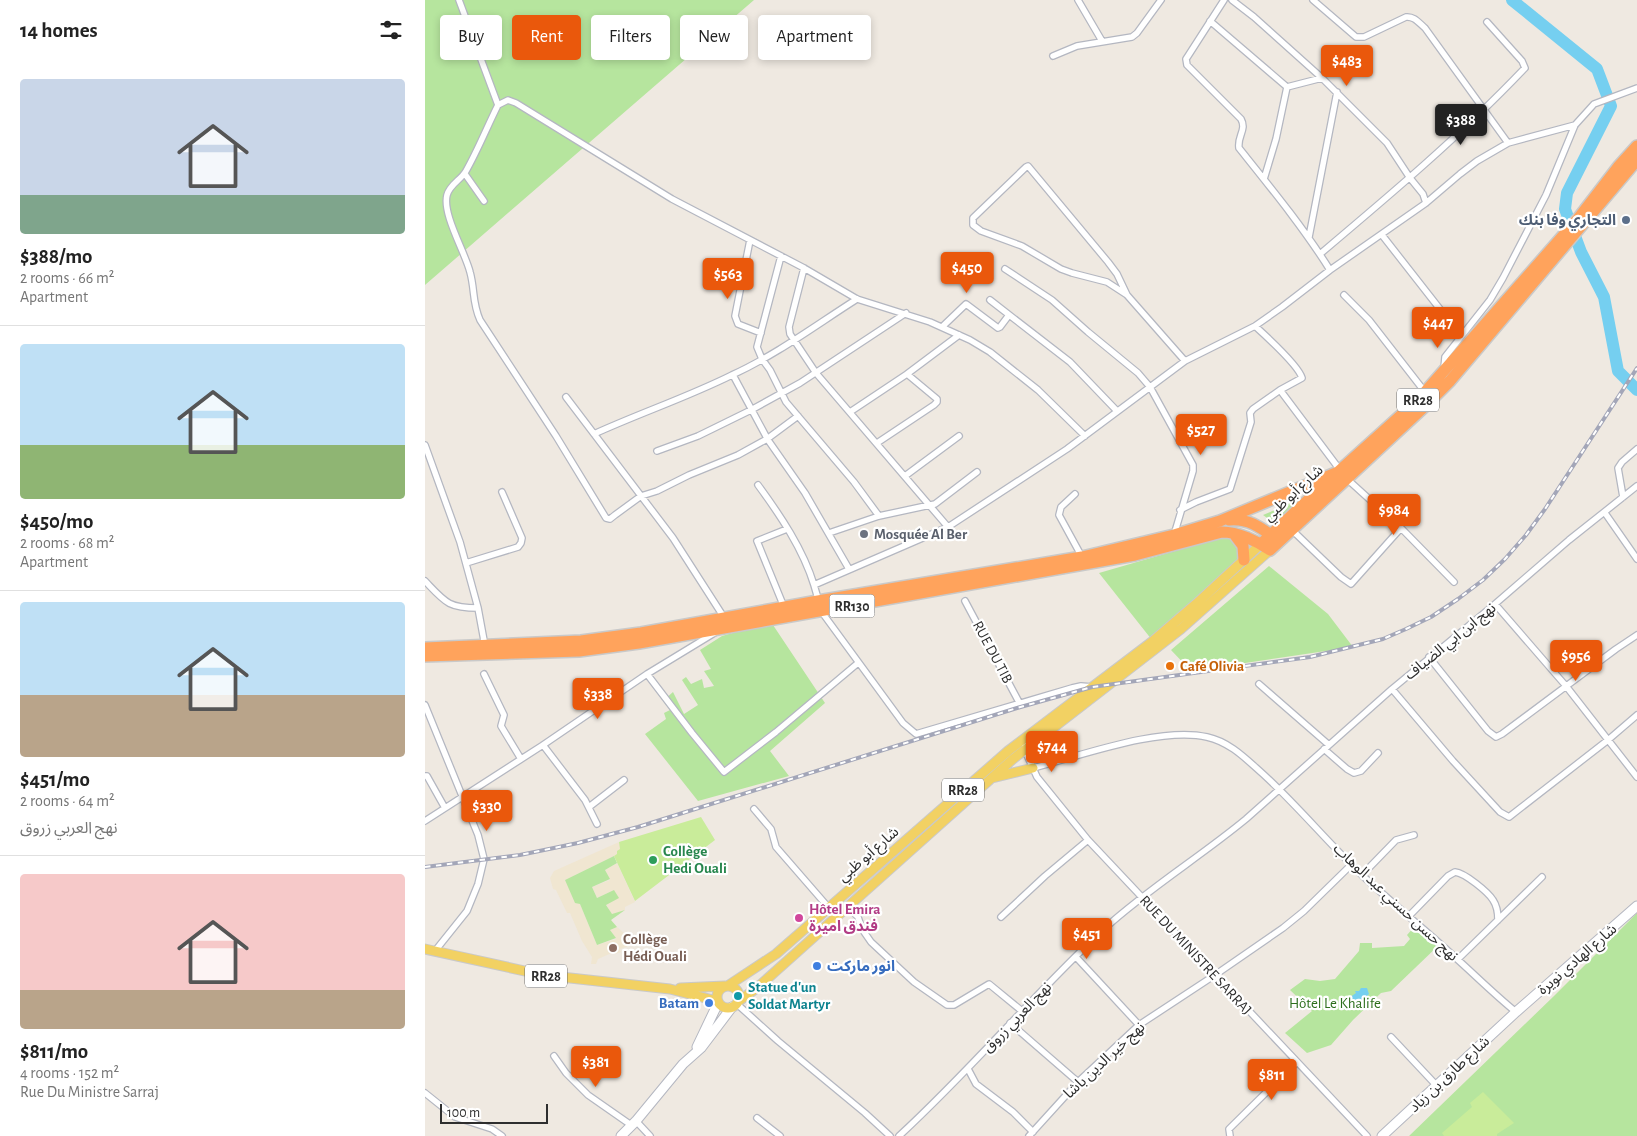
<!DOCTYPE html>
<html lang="en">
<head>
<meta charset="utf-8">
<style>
	:root { --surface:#fff; --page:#f2f2f2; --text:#222; --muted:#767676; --line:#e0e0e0; --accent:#ea580c }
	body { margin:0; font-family:"Alegreya Sans","Noto Sans Arabic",sans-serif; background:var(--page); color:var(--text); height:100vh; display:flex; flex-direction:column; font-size:19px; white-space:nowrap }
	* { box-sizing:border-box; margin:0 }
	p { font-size:16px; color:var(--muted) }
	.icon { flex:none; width:28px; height:28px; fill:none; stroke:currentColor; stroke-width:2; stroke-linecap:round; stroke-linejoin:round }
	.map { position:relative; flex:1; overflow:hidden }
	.drawer { display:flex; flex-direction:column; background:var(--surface); width:425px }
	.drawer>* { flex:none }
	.banner { position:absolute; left:15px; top:15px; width:475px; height:45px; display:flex; gap:10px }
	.scale { position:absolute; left:15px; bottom:12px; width:108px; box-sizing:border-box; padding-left:5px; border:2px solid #2e2e2e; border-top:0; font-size:14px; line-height:18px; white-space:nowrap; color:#2e2e2e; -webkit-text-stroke:4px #fff; paint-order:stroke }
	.price { position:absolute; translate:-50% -42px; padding:0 11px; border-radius:5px; background:var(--accent); color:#fff; font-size:16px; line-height:32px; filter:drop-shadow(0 1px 2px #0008) }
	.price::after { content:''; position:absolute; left:50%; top:30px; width:15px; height:11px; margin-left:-8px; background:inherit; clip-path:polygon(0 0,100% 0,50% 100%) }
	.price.selected { background:#222; color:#fff }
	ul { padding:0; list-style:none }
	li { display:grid; align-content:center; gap:10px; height:265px; padding:0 20px }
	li+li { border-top:1px solid var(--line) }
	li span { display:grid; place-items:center; height:155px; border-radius:5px; color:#555 }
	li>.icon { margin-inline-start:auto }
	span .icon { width:90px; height:90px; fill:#fffc; stroke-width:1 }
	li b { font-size:21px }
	h2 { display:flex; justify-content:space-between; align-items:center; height:60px; padding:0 20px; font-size:21px }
	.chip { padding:0 18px; border-radius:5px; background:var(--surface); box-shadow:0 2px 8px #0003; font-size:18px; line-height:45px }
	.chip.selected { background:var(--accent); color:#fff }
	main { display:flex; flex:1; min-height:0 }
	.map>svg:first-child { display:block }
</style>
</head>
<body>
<main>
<section class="drawer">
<h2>14 homes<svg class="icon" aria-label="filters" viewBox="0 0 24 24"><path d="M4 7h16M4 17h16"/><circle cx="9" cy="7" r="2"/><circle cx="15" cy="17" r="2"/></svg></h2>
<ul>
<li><span style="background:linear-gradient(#c9d6e8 75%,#7fa58c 0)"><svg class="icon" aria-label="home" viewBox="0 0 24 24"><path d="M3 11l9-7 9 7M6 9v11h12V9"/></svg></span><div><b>$388/mo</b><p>2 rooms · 66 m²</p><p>Apartment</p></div></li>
<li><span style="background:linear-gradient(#bfe0f5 65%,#8fb573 0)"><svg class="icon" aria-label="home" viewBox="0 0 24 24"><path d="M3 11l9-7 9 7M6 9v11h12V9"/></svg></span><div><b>$450/mo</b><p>2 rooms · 68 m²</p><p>Apartment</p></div></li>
<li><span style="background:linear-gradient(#bfe0f5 60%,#b9a48a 0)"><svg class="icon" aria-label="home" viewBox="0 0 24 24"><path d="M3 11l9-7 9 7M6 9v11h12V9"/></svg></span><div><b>$451/mo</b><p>2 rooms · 64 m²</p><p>نهج العربي زروق</p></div></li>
<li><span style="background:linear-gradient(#f6c9c9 75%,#b9a48a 0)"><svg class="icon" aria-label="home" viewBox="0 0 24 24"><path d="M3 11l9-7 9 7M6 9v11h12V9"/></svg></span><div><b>$811/mo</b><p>4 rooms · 152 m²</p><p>Rue Du Ministre Sarraj</p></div></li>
</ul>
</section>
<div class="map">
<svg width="1212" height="1136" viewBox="0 0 1212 1136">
	<rect width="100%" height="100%" fill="#efe9e1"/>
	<path fill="#f0e6d1" d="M194 842 196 849 193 854 140 880 155 904 172 945 191 939 185 930 192 927 200 934 204 946 195 949 196 952 190 954 189 952 173 959 171 964H166L167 957 157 941 145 913H142L131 890 128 889 125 878 129 871Z
		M192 863 210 902 200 907V910L187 915 181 904 189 890 172 898 167 887 185 880 180 870Z"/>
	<path fill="#b6e59e" d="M0 0H329L0 285Z
		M887 494 853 526 838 515Z
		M812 533 818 559 727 640 674 573Z
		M844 566 903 614 928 647 766 671 746 650Z
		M346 622 400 703 345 751 364 776 273 801 220 734 241 719 239 713 245 710 238 701 248 692 259 714 273 705 257 680 261 677 266 684 277 679 279 688 289 686 279 671 286 669 275 650 297 636Z
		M189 856 192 863 180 870 185 879 167 887 172 898 189 890 194 898 181 905 187 914 200 910 186 920 192 927 185 930 191 938 172 945 155 904 150 903 140 880Z
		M1212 913V1136H984L1129 996Z
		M990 926 1014 945 966 991 956 993 928 1020 906 1045 882 1053 860 1033 887 1011 865 990 880 979 895 981 910 979 934 951 935 943H947V948L979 946 985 939 982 935Z"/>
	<path fill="#c9ec9a" d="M276 817 290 840 210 901 189 856 192 854V851L195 849 194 842Z
		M1058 1092 1089 1123 1072 1134V1136H1019L1017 1133 1047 1107 1045 1103Z"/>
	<path fill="#75cff0" d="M936 988H942L944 994 938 1000 933 1001V1003L924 998 931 993 930 991H934Z"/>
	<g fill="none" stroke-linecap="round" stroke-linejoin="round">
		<path stroke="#75cff0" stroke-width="12" d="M1087 0 1172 69 1186 106 1142 193 1140 209 1156 252 1179 297 1193 371 1212 390"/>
		<g stroke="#b4b7c1" stroke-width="8">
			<path id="street" d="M34 0 73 105
				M653 0 677 41
				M799 0 763 56 761 59 762 65 816 119C822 130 812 136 814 148 846 188 878 227 905 270
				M807 0 829 17 897 78 962 143 985 178 998 194 1001 203
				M888 0 931 37H939L981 17C989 16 994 23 1000 28L1083 143
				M785 21 862 87
				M628 56 652 46 707 37 712 33 736 0
				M862 87 897 78
				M40 174 59 201
				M839 179 851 139 862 87
				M957 235 1036 336
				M884 237 912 92
				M325 240 310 316 313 324 336 333
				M895 254C965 195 1035 136 1098 70L1100 68 1097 61 1062 22
				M356 256 332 347 337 359 345 370 361 402 429 482 454 516
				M379 268 364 327 365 334 391 373 523 527
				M580 269 627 300 663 332 713 373 725 387 768 465V471L749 535
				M702 295 692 274 683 262 603 166 601 167 548 218V225L556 231 597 246 636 269 647 273 682 282 702 295 760 361
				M919 295 944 320 1000 392
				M565 300 645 362 692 411
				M517 327 541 304 573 328 575 327 584 315
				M1019 368 1020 357 1065 300 1078 278 1121 195 1150 125 1169 104 1212 88
				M482 374 534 335
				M308 375 343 440 380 493 424 569
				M855 390 915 470
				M141 397 248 538 300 619
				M425 412 482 374 512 399V402L509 405 452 443
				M373 416 342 439 313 455 264 475 232 491 216 496 190 515 185 519 181 518 131 436 55 320C47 302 50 290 45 272 40 252 17 214 22 195 25 184 36 180 41 171 53 150 62 127 73 105L83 100 91 103 247 199 379 268 432 299 505 322 545 340 565 352 613 390 660 436
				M169 434C215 413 263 397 307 375 351 355 391 325 432 299
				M0 445 35 542 53 608 60 646
				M232 451 273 436 326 410 375 383 481 313
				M480 476 534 436
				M921 478 976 528 1029 582
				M333 485C355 515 378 549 389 585
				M650 494 636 507 634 515 657 557
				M1198 497 1193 468 1197 462 1212 449
				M755 510 771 502 805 489 826 422 825 413 828 409 855 390 877 378C874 366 841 336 830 326
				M1180 513 1212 559
				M867 530 916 577 926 584 976 528
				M404 533 454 516 510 504 552 472
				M41 563 93 547 96 543 97 538 77 492
				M0 581C20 602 23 608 53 608
				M540 601 595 704
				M394 602 389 585 523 527 642 449 760 361 830 326 857 307 905 270 1001 203 1035 174 1052 161 1083 143 1150 125
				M1070 604 1141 686 1212 777
				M359 607 332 541 362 529
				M396 611 478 723 491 734 647 688 656 686 668 687
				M1004 657 1063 731 1071 737 1077 734 1191 649 1212 635
				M59 674 79 715 76 726 96 759
				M222 674 267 733 299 772 351 732 433 663
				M834 684 904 745
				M967 689 1028 761 1075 812 1084 817 1183 740 1212 715
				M0 705 53 835 59 859 53 884 42 911 10 951
				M611 738 639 759
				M598 739 602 755 612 777 663 840 942 1136
				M118 745 160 800 172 824
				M899 749 922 769 929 773 936 771 953 753
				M608 768C655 756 736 726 782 737 805 742 821 759 838 774 873 806 904 844 938 876 969 905 1002 931 1032 959 1052 977 1070 995 1091 1012
				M0 776H2L20 808
				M164 807 199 780
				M329 809 346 829 351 847 404 908
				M0 821 118 745 222 674 291 632
				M937 875 971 840 989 835
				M422 906 433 917 437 929 446 942 489 982 522 1005H529L564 984 597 1011
				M984 916 1023 876 1030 872C1040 873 1063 892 1068 900 1072 906 1073 913 1073 920
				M576 917 620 876 663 840
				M651 957 714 1025
				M1033 959 1117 877
				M312 1004 353 1041 440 1113 465 1136
				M585 1023 653 1082
				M966 1037 1012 1086
				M129 1056 141 1073 163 1095 206 1125
				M543 1069 551 1084 588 1112 608 1132
				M0 1093 30 1117 67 1129 77 1136
				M332 1118 355 1136
				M211 1121 225 1136
				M474 1136C546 1070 608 995 680 928 724 888 775 857 821 819L967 689 1070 604 1144 540 1212 486
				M604 1136 653 1082 714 1025 790 975 858 928 879 911 927 864
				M805 1136 804 1129 872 1062"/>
		</g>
		<g stroke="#b4b7c1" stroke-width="11">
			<path id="secondary" d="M272 1047 293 1003
				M196 1136 211 1121 258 1064 276 1048 307 1007
				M957 1136 1091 1012 1212 906"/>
		</g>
		<g stroke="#c9c9c9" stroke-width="11">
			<path id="primary" d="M567 778 608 768
				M0 949 118 975 245 989 292 1001
				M304 985 351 954 583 751 728 641 771 604 836 544
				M292 997a11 11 0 1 1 22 0a11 11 0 1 1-22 0Z
				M255 988 300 986
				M314 1001 333 987 588 759 756 629 845 550"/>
		</g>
		<g stroke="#c9c9c9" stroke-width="14">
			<path id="highway" d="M804 520C823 518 835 527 850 538
				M809 534 818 546 819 560
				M836 544 913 472 994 399 1152 220 1193 167 1212 146
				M0 648 156 641 216 633 393 601 657 557 749 535 795 521 913 472
				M0 656 154 651 214 643 710 555 797 532C813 532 832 541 845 550L999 407 1025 381 1212 160"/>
		</g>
		<use href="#street" stroke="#fff" stroke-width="5.5"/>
		<use href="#secondary" stroke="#fff" stroke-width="9"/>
		<use href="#primary" stroke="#f2d163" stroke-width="9"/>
		<use href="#highway" stroke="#ffa35c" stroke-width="11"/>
		<g stroke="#a3a6b8" stroke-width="4">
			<path id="rail" d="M0 867 95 855 153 843 213 827 592 708 667 687 885 657 958 639 981 629 1006 617 1033 599 1058 580 1080 559 1101 535 1120 509 1212 368"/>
		</g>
		<use href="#rail" stroke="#fff" stroke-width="2" stroke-dasharray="5.5" stroke-linecap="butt"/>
	</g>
	<circle fill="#5c6f8a" stroke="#fff" stroke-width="2" cx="1201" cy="220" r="5"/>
	<circle fill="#6b7280" stroke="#fff" stroke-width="2" cx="439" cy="534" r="5"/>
	<circle fill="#e8710a" stroke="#fff" stroke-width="2" cx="745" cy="666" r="5"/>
	<circle fill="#2e9e5b" stroke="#fff" stroke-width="2" cx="228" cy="860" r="5"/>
	<circle fill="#d1479c" stroke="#fff" stroke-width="2" cx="374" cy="918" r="5"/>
	<circle fill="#8d6e63" stroke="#fff" stroke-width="2" cx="188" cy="948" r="5"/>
	<g fill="#3f7fe0" stroke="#fff" stroke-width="2">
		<circle cx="392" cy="966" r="5"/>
		<circle cx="284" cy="1003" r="5"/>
	</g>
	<circle fill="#0f9aa8" stroke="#fff" stroke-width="2" cx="313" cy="996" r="5"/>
	<g text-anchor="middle" stroke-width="4.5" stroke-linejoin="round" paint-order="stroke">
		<g fill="#fff" stroke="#6d6d6d" stroke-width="1">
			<rect x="972" y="388.5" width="42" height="23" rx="4"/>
			<rect x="404.5" y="594.5" width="45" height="23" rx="4"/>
			<rect x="517" y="778.5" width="42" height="23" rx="4"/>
			<rect x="100" y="964.5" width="42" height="23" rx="4"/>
		</g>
		<g font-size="14" font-weight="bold" fill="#2e2e2e">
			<text x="993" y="405">RR28</text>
			<text x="427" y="611">RR130</text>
			<text x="538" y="795">RR28</text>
			<text x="121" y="981">RR28</text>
		</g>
		<g font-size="15" font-weight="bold" fill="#4e5e75" stroke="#fff" text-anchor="end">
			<text x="1191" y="225">التجاري وفا بنك</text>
		</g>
		<g font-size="15" fill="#2e2e2e" stroke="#fff">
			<text transform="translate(868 493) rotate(-43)" y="5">شارع أبو ظبي</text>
			<text transform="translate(1025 641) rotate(-39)" y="5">نهج ابن ابي الضياف</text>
			<text transform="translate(568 652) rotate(62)" y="5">RUE DU TIB</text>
			<text transform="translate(443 854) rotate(-41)" y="5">شارع أبو ظبي</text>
			<text transform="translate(971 902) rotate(43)" y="5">نهج حسن حسني عبد الوهاب</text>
			<text transform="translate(771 955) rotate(47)" y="5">RUE DU MINISTRE SARRAJ</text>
			<text transform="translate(1152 959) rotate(-41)" y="5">شارع الهادي نويرة</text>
			<text transform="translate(592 1017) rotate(-46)" y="5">نهج العربي زروق</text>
			<text transform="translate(679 1060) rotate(-43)" y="5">نهج خير الدين باشا</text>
			<text transform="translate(1024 1074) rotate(-43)" y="5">شارع طارق بن زياد</text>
		</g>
		<g font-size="15" font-weight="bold" fill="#5b616d" stroke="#fff" text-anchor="start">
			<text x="449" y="539">Mosquée Al Ber</text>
		</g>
		<g font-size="15" font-weight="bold" fill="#c56008" stroke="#fff" text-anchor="start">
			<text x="755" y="671">Café Olivia</text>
		</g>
		<g font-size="15" font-weight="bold" fill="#27864d" stroke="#fff" text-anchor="start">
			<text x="238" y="856">Collège<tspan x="238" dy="17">Hedi Ouali</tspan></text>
		</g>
		<g font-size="15" font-weight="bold" fill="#b23c85" stroke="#fff" text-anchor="start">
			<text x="384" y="914">Hôtel Emira<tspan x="384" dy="17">فندق اميرة</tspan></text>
		</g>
		<g font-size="15" font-weight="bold" fill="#785e54" stroke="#fff" text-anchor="start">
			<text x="198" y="944">Collège<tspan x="198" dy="17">Hédi Ouali</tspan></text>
		</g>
		<g font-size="15" font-weight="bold" fill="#366cbe" stroke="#fff" text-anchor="start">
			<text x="402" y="971">انور ماركت</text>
			<text x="274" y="1008" text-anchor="end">Batam</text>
		</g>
		<g font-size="15" font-weight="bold" fill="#0d838f" stroke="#fff" text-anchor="start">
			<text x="323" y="992">Statue d'un<tspan x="323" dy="17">Soldat Martyr</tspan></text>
		</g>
		<g font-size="15" fill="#2c6e1b" stroke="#fff">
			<text x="910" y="1008">Hôtel Le Khalife</text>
		</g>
	</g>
</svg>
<div class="scale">100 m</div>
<b class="price" style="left:922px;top:87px">$483</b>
<b class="price selected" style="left:1036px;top:146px">$388</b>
<b class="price" style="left:542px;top:294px">$450</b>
<b class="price" style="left:303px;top:300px">$563</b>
<b class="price" style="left:1013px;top:349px">$447</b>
<b class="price" style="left:776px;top:456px">$527</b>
<b class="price" style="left:969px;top:536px">$984</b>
<b class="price" style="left:1151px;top:682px">$956</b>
<b class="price" style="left:173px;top:720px">$338</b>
<b class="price" style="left:627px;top:773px">$744</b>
<b class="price" style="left:62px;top:832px">$330</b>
<b class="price" style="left:662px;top:960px">$451</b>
<b class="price" style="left:171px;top:1088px">$381</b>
<b class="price" style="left:847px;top:1101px">$811</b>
<div class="banner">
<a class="chip">Buy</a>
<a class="chip selected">Rent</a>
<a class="chip">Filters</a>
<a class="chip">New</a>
<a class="chip">Apartment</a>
</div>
</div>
</main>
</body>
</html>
